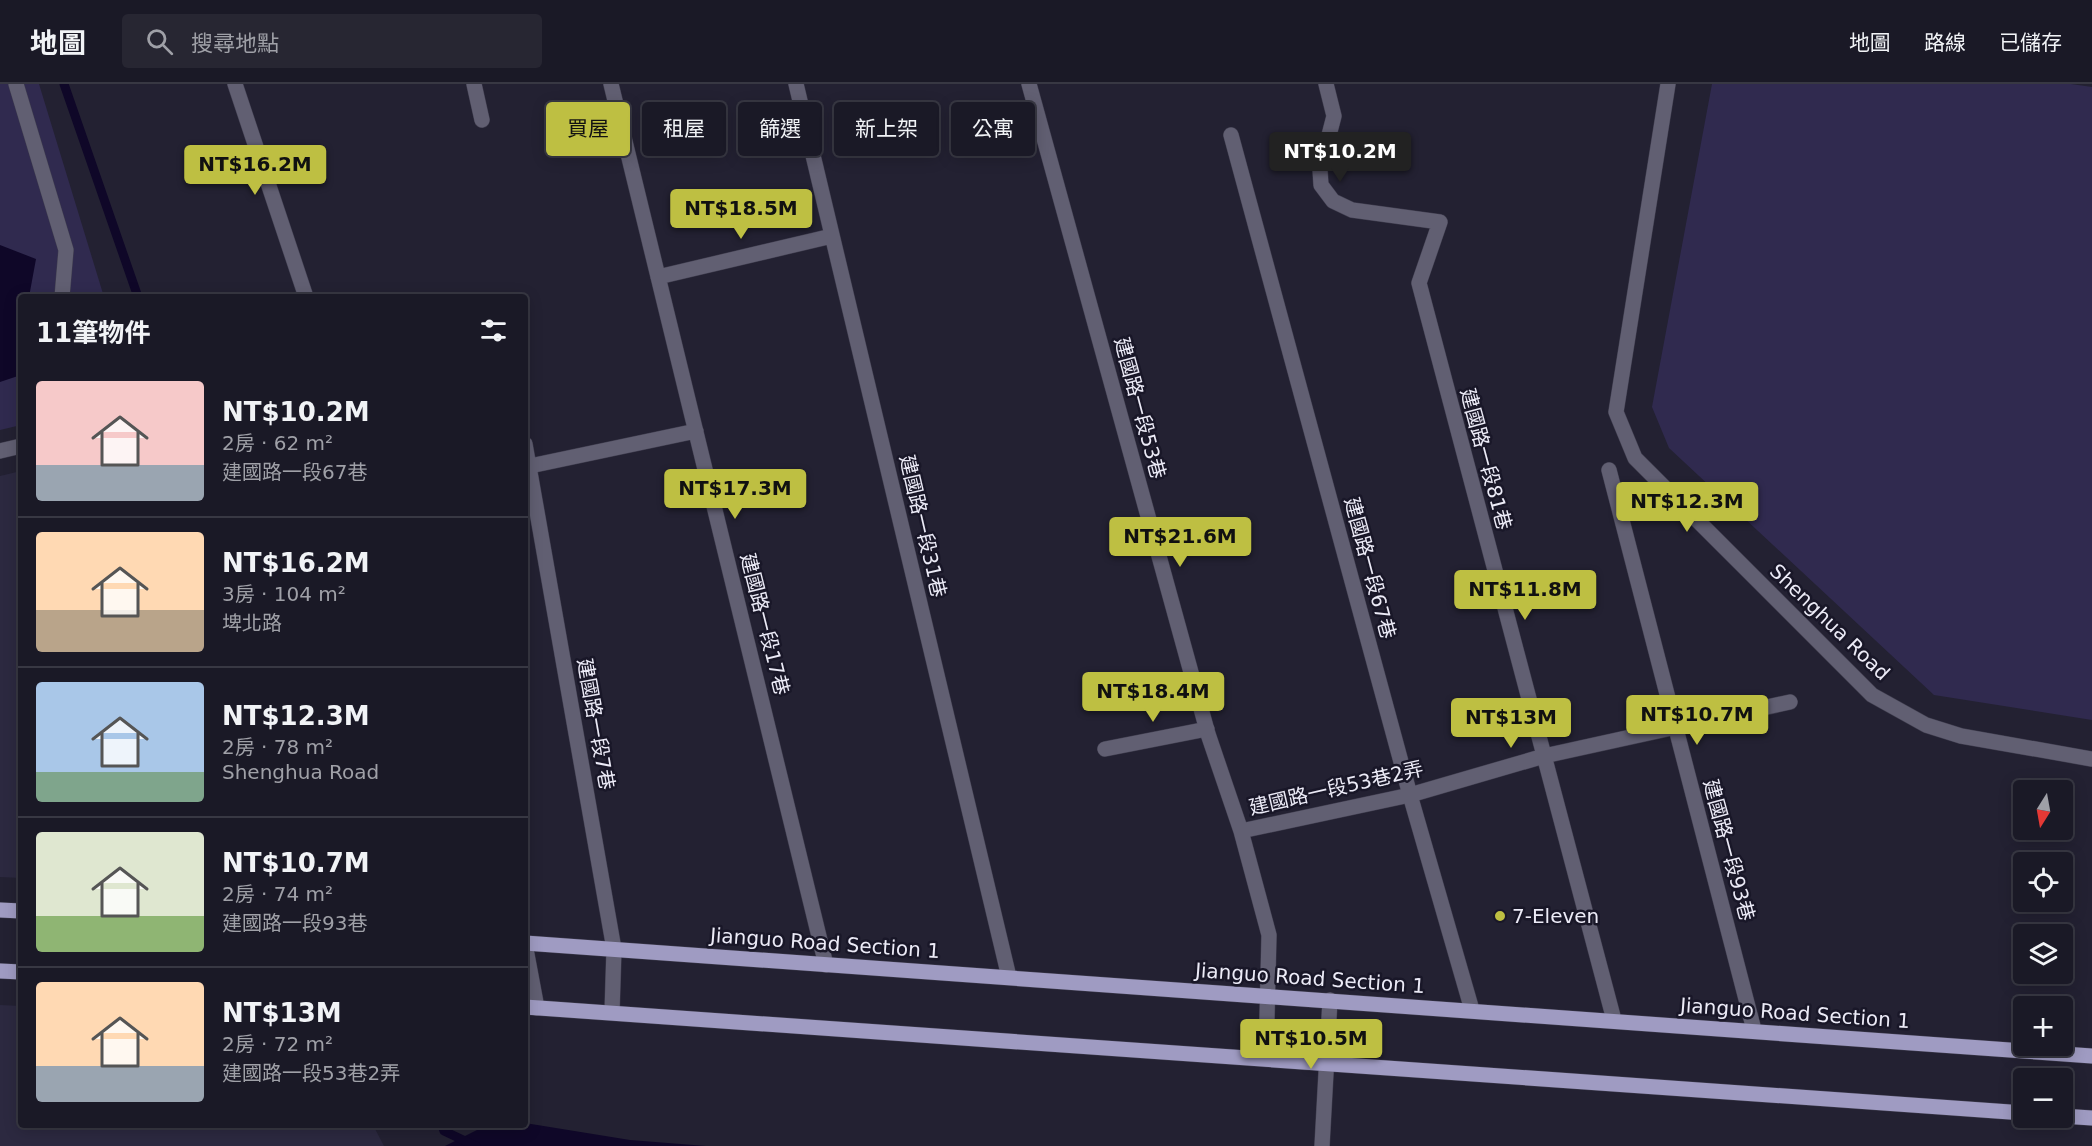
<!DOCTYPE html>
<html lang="zh-TW">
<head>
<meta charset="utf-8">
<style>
	:root { --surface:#1a1926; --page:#272632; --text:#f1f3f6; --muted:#9fa0a7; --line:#383843; --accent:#bebf42 }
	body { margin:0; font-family:"DejaVu Sans","Noto Sans TC",sans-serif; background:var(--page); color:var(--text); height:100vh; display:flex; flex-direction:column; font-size:22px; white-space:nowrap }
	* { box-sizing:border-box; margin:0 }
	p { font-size:20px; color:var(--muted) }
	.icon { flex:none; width:33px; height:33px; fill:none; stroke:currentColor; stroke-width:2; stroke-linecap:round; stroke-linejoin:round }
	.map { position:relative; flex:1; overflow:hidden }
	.panel { position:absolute; left:18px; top:210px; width:510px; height:834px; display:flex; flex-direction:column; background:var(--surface); border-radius:6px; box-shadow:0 3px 15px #0003,0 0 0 2px var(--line) }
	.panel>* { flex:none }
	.hud { position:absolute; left:546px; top:18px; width:570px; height:54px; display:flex; gap:12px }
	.needle { width:39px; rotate:191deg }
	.controls { position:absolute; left:2013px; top:696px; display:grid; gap:12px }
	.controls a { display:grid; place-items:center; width:60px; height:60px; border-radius:6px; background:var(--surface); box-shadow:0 3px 15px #0003,0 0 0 2px var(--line); font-size:30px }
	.price { position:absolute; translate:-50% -51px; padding:0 14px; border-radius:6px; background:var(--accent); color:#111; font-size:20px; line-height:39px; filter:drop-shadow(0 2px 3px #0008) }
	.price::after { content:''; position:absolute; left:50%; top:36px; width:18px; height:14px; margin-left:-9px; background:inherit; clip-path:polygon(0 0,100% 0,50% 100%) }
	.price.active { background:#222; color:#fff }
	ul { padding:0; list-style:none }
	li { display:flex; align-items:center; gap:18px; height:150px; padding:0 18px }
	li+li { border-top:2px solid var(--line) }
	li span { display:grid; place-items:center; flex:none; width:168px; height:120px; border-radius:6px; color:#555 }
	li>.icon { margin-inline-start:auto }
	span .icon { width:72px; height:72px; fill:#fffc; stroke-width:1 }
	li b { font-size:26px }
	h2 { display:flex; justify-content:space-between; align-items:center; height:72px; padding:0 18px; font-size:26px }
	.chip { padding:0 21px; border-radius:6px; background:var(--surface); box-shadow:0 3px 15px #0003,0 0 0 2px var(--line); font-size:21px; line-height:54px }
	.chip.active { background:var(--accent); color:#111 }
	header { display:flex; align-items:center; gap:36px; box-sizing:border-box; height:84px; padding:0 30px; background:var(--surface); border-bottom:2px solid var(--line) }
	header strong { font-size:28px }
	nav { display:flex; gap:33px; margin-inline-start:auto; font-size:21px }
	.search { width:420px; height:54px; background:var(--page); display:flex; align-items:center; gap:15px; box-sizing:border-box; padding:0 21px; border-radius:6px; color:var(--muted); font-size:22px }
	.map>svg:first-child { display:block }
</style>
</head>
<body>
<header>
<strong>地圖</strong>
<div class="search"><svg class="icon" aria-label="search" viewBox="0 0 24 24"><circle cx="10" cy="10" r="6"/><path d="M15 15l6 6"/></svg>搜尋地點</div>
<nav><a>地圖</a><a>路線</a><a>已儲存</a></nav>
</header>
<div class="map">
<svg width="2092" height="1062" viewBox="0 0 2092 1062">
	<rect width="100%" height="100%" fill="#232132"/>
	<path fill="#2c2940" d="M21 387V794L0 793V392Z
		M0 921 21 922V1041H373L384 1062H0Z"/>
	<path fill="#302a4f" d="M0 0H39L104 213H21V341L0 346Z
		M1712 0H2071L2092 3V636L1934 611 1669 364 1652 323Z"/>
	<path fill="#0f0728" d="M0 161 36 175 29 213H21V291L0 298Z
		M525 1039 630 1056 706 1062H445L487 1041H525Z"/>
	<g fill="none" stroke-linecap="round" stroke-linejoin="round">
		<path stroke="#0f0728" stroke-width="9" d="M64 0 138 213
			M442 1041 444 1047 476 1062"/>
		<g stroke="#3f3d4e" stroke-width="16">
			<path id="minor" d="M16 0 66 166 62 213
				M235 0 306 213
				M474 0 482 36
				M611 0 826 881
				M796 0 1009 893
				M1029 0 1208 650 1241 747 1269 851 1266 975
				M1326 0 1334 32 1320 86 1321 101 1333 117 1352 126 1440 138 1419 199 1614 936
				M1668 0 1616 328 1635 374 1872 611 1926 641 1961 652 2092 675
				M1231 51 1410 711 1472 926
				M658 193 832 152
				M525 360 614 865 612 928
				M0 367 21 362
				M530 382 696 347
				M1609 386 1754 946
				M1105 665 1207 645
				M1241 747 1410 711 1544 672 1790 618
				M525 860 537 924
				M1322 1062 1330 916"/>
		</g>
		<g stroke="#3f3d4e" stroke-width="16">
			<path id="primary" d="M0 826 21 827
				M525 859 2092 972
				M0 887 21 888
				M525 923 2024 1029
				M2062 1032 2092 1034"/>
		</g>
		<use href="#minor" stroke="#615f72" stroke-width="15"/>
		<use href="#primary" stroke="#9f9bc2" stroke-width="15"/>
	</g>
	<circle fill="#bebf42" stroke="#191728" stroke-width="2" cx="1500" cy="832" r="6"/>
	<g text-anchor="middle" stroke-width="5" stroke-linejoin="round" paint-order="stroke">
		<g font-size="20" fill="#ecebf7" stroke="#191728">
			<text transform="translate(1140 324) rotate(75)" y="7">建國路一段53巷</text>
			<text transform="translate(1486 375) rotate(75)" y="7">建國路一段81巷</text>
			<text transform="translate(923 442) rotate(77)" y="7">建國路一段31巷</text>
			<text transform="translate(1370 484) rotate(75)" y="7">建國路一段67巷</text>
			<text transform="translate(1830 538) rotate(44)" y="7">Shenghua Road</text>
			<text transform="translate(765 540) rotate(76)" y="7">建國路一段17巷</text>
			<text transform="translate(596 640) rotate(80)" y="7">建國路一段7巷</text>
			<text transform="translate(1336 704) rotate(-13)" y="7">建國路一段53巷2弄</text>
			<text transform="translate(1729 766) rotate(75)" y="7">建國路一段93巷</text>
			<text transform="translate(825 859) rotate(4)" y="7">Jianguo Road Section 1</text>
			<text transform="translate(1310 894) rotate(4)" y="7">Jianguo Road Section 1</text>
			<text transform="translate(1795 929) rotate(4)" y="7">Jianguo Road Section 1</text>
		</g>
		<g font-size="20" fill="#ecebf7" stroke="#191728" text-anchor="start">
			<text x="1512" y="839">7-Eleven</text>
		</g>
	</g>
</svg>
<div class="controls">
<a><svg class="needle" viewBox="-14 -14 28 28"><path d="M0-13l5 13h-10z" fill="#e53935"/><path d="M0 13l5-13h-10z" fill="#9fa0a7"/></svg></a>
<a><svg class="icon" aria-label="locate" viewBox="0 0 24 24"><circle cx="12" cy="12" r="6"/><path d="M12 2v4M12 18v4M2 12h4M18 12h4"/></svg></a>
<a><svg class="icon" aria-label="layers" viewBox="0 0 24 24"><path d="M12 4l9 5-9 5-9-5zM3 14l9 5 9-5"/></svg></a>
<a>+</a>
<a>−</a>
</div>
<b class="price active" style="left:1340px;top:99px">NT$10.2M</b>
<b class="price" style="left:255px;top:112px">NT$16.2M</b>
<b class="price" style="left:741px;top:156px">NT$18.5M</b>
<b class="price" style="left:735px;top:436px">NT$17.3M</b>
<b class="price" style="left:1687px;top:449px">NT$12.3M</b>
<b class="price" style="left:1180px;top:484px">NT$21.6M</b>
<b class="price" style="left:1525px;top:537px">NT$11.8M</b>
<b class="price" style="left:1153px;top:639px">NT$18.4M</b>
<b class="price" style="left:1697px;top:662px">NT$10.7M</b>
<b class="price" style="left:1511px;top:665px">NT$13M</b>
<b class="price" style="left:1311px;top:986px">NT$10.5M</b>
<div class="hud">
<a class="chip active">買屋</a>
<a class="chip">租屋</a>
<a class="chip">篩選</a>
<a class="chip">新上架</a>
<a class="chip">公寓</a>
</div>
<section class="panel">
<h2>11筆物件<svg class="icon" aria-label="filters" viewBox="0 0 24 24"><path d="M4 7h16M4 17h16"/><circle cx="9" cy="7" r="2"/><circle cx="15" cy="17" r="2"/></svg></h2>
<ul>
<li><span style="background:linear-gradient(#f6c9c9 70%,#9aa5b1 0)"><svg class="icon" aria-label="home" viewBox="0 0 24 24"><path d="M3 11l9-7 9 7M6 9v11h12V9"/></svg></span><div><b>NT$10.2M</b><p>2房 · 62 m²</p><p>建國路一段67巷</p></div></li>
<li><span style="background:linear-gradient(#ffd9b3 65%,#b9a48a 0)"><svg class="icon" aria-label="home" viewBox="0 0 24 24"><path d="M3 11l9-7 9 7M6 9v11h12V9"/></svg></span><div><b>NT$16.2M</b><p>3房 · 104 m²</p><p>埤北路</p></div></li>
<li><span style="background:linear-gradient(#a9c7e8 75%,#7fa58c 0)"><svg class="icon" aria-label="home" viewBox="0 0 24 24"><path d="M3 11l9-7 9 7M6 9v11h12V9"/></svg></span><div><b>NT$12.3M</b><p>2房 · 78 m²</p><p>Shenghua Road</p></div></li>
<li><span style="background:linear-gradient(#dfe7d0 70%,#8fb573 0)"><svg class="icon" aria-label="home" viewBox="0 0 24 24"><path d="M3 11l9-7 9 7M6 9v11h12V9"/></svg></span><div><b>NT$10.7M</b><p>2房 · 74 m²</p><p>建國路一段93巷</p></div></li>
<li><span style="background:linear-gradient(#ffd9b3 70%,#9aa5b1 0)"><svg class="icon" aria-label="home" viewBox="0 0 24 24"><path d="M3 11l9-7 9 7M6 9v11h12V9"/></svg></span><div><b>NT$13M</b><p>2房 · 72 m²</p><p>建國路一段53巷2弄</p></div></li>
</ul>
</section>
</div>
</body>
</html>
